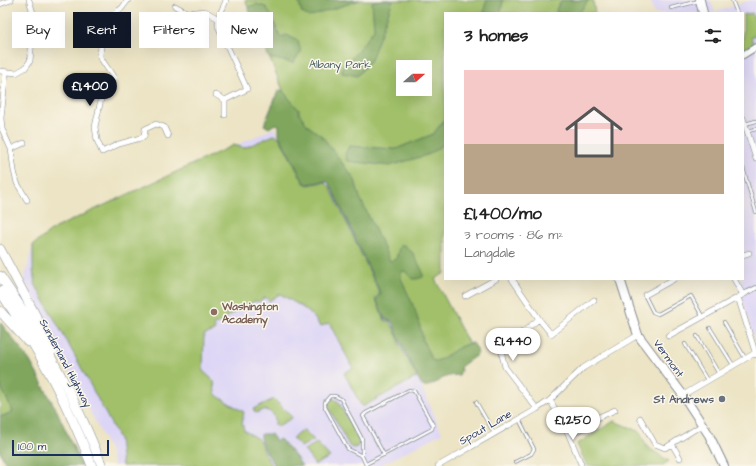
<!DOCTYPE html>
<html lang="en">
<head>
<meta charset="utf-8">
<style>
	:root { --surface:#fff; --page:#f2f2f2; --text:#222; --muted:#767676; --line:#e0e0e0; --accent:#111827 }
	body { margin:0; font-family:"Architects Daughter",sans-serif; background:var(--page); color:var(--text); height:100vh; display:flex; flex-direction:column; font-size:15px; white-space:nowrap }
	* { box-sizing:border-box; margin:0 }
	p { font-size:13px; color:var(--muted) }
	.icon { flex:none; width:22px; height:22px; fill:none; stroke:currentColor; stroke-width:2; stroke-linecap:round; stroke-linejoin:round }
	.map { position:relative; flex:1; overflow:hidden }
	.sheet { position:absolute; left:444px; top:12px; width:300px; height:268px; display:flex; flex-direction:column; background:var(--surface); border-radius:0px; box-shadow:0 4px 16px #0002 }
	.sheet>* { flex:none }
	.guide { position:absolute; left:12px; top:12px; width:372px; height:36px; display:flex; gap:8px }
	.needle { width:26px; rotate:69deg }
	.fabs { position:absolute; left:396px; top:60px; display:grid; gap:8px }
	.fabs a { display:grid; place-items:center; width:36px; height:36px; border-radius:0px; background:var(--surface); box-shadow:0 4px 16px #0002; font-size:20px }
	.scale { position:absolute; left:12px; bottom:10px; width:97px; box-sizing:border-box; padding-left:4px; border:2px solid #1b2f5e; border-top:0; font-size:11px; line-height:14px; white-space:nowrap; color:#1b2f5e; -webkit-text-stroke:3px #fbf7ec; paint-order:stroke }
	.price { position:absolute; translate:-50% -34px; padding:0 9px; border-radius:14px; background:#fff; color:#222; font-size:13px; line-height:26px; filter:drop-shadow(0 1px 2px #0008) }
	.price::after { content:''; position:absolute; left:50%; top:24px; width:12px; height:9px; margin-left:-6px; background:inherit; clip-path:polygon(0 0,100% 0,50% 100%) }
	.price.current { background:var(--accent); color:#fff }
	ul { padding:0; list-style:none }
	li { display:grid; align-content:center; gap:8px; height:212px; padding:0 20px }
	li+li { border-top:1px solid var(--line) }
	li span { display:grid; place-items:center; height:124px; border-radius:0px; color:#555 }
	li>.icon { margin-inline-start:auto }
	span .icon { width:72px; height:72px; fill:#fffc; stroke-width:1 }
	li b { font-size:17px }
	h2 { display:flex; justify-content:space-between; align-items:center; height:48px; padding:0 20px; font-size:17px }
	.chip { padding:0 14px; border-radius:0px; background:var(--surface); box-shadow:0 4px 16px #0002; font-size:14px; line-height:36px }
	.chip.current { background:var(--accent); color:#fff }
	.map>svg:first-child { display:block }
</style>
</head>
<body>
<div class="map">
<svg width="756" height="466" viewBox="0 0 756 466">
	<rect width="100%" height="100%" fill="#fbf7ec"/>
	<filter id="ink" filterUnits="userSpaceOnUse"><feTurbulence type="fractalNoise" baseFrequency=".025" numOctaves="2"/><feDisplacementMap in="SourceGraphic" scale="8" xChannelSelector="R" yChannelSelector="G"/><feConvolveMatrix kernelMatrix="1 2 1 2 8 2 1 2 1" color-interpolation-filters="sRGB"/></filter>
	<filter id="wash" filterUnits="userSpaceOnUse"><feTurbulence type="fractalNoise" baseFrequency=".012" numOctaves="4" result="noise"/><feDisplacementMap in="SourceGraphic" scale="16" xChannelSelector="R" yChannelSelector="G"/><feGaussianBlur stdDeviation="0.9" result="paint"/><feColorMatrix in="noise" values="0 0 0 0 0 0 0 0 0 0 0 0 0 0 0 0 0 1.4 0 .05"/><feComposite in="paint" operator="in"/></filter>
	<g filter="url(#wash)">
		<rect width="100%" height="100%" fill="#ece4c4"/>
		<path fill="#ddd5f6" d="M650 0H710L715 12 751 0H756V345L740 291 734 279H743V13H654Z
			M274 128 305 184 329 178 442 433 379 466H114L108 447 24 280 33 245 55 228Z"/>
		<path fill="#a1c069" stroke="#5e7864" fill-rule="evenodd" d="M245 0H593L595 13H445V273L435 279 475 356 427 377 326 158 290 107ZM403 67H425V89H403Z
			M752 13 756 24V35L751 37 754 44 743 50V15Z
			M274 135 279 137 304 183 308 185 325 182 330 187 380 294 375 298 385 321H390L399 340V343L417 377 362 407 344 373 353 368 329 323 320 327C313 311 295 303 280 294L269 301 265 297 259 302 255 301 223 319 224 321 214 325 215 329 214 331 204 335 203 371 214 381 215 393 219 397 244 412 242 422 244 430 259 440 271 466H122L119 439 76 358 35 284 33 270V245L55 228 234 145 244 148Z
			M0 385 13 412 0 417Z
			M332 398 338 401 359 441V444L357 447 353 448 349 446 328 406 329 401Z
			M274 399 292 417V418L278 426 275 425C276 416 272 411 264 410L256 413 253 409Z
			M614 421 640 432 647 447 669 461 661 466H587L577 444Z
			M304 430 314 440 301 447 292 438Z
			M317 443 330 457 315 465 304 450Z"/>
		<path fill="#80a65d" stroke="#4e6a5e" d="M298 0H360L309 17 302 13Z
			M381 0H393L371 60 357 76 342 73V66L348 63 374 29 372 2Z
			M487 0H503L501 13H484L485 5Z
			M562 0H589L579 13H557L556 9Z
			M257 4 266 7 272 17 280 37 287 35 298 41 301 52 293 63 269 58 248 7Z
			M282 90 299 110V113L308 126 322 136 355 180 360 198 390 261 396 259 400 245H404L412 252 423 272V277C412 281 412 279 405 271L401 272V278L415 310 421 330 423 341 432 360 436 361C448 357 460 343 473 343L477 349 478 354 460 367 461 371 459 375C456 376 452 375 449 376 439 378 433 388 422 386L400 341 392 321 385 319 376 299 381 294 332 188 329 183 325 181 308 184 304 182 279 135V125L275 124 269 128 264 125 278 91Z
			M445 119V143L430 154 390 166 347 161 345 154 349 146 396 149 433 134Z
			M0 322 30 361 57 411 82 466H7L0 452V417L13 412 0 385Z
			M261 434H271L276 441 280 439 295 456 302 466H274L261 442Z"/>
	</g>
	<g filter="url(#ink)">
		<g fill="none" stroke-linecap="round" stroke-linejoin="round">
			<g stroke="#848a91" stroke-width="4">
				<path id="service" d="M732 0 737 13
					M671 8 699 1
					M745 124 756 121
					M748 131 756 129
					M743 168 756 212
					M645 296 653 312 658 314 691 296 702 316
					M724 322 745 358
					M710 328 733 365
					M697 336 719 374
					M685 344 707 380
					M330 396H335L341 399 362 439V456L348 449 325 407V402Z
					M476 402 494 433
					M362 456 366 465
					M515 462 531 454 534 449 519 419
					M366 464 432 429 433 425 414 391 409 390 366 413 363 416 384 455"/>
			</g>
			<g stroke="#848a91" stroke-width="5.5">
				<path id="pedestrian" d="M746 293 756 288"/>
			</g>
			<g stroke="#848a91" stroke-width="6">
				<path id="minor" d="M128 0 122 8 108 18 102 33 100 57 114 78 103 90 95 127 97 140 102 152 119 144 144 137 145 129 156 124 164 127 168 136
					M0 4 11 0
					M175 6 188 13 189 42
					M188 13 205 11 217 18
					M0 71 16 73 25 68 30 61 34 16 29 0
					M6 72 1 118 2 129 11 149 14 171 17 183 27 200
					M216 95 225 100V115
					M225 100 247 89 218 26C217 14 223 11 226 0
					M743 118 756 159
					M11 149 24 143
					M743 255 749 253
					M512 279 539 319 551 334 594 300
					M734 279 743 295
					M645 295 674 279
					M465 296 496 279
					M738 297 756 355
					M668 336 746 293
					M683 395 755 353
					M550 400 568 433 576 432 599 417 615 410
					M537 409 505 367 502 355 504 349 508 344 539 319
					M640 418 655 444 665 448 702 425
					M568 433 581 464
					M672 444 680 458
					M438 466 537 409 550 400 583 368 638 335"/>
			</g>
			<g stroke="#848a91" stroke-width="8">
				<path id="tertiary" d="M743 55 756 47"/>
			</g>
			<g stroke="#848a91" stroke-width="10">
				<path id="primary" d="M700 0 703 13
					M620 279 638 335 683 395 709 435 724 466"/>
			</g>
			<g stroke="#848a91" stroke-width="10">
				<path id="trunk" d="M0 249 54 350
					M0 276C41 335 76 398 102 466
					M0 291C37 346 68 404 92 466
					M0 311 28 342"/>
			</g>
			<use href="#service" stroke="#fff" stroke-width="2.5"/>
			<use href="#pedestrian" stroke="#fff" stroke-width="4"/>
			<use href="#minor" stroke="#fff" stroke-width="5"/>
			<use href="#tertiary" stroke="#fff" stroke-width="6"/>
			<use href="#primary" stroke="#fff" stroke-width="8"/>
			<use href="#trunk" stroke="#fff" stroke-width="9"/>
		</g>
	</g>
	<circle fill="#8d6e63" stroke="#fbf7ec" stroke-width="1.5" cx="214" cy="312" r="4"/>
	<circle fill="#6b7280" stroke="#fbf7ec" stroke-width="1.5" cx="722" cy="399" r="4"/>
	<g text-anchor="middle" stroke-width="3" stroke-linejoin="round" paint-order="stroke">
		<g font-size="11" fill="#435a61" stroke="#fbf7ec">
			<text x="340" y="68">Albany Park</text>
		</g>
		<g font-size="11" font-weight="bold" fill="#785e54" stroke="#fbf7ec" text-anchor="start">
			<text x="222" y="310">Washington<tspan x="222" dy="13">Academy</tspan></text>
		</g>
		<g font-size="11" fill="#1b2f5e" stroke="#fbf7ec">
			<text transform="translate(669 358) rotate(54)" y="4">Vermont</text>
			<text transform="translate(66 363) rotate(62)" y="4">Sunderland Highway</text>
			<text transform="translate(485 427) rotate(-30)" y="4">Spout Lane</text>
		</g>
		<g font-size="11" font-weight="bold" fill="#5b616d" stroke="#fbf7ec" text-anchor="end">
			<text x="714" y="403">St Andrews</text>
		</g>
	</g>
</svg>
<div class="fabs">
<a><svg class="needle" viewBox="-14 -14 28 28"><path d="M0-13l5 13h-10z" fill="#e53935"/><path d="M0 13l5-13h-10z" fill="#767676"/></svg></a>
</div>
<div class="scale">100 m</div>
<b class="price current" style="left:90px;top:107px">£1,400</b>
<b class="price" style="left:513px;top:362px">£1,440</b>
<b class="price" style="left:573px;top:441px">£1,250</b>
<div class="guide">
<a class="chip">Buy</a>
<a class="chip current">Rent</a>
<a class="chip">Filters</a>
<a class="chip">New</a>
</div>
<section class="sheet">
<h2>3 homes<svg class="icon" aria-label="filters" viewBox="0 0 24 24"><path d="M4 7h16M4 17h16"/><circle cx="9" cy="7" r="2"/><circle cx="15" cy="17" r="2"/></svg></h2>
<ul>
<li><span style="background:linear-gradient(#f6c9c9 60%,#b9a48a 0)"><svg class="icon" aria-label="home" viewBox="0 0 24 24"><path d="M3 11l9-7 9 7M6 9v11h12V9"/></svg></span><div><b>£1,400/mo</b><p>3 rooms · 86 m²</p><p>Langdale</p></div></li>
</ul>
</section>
</div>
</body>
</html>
